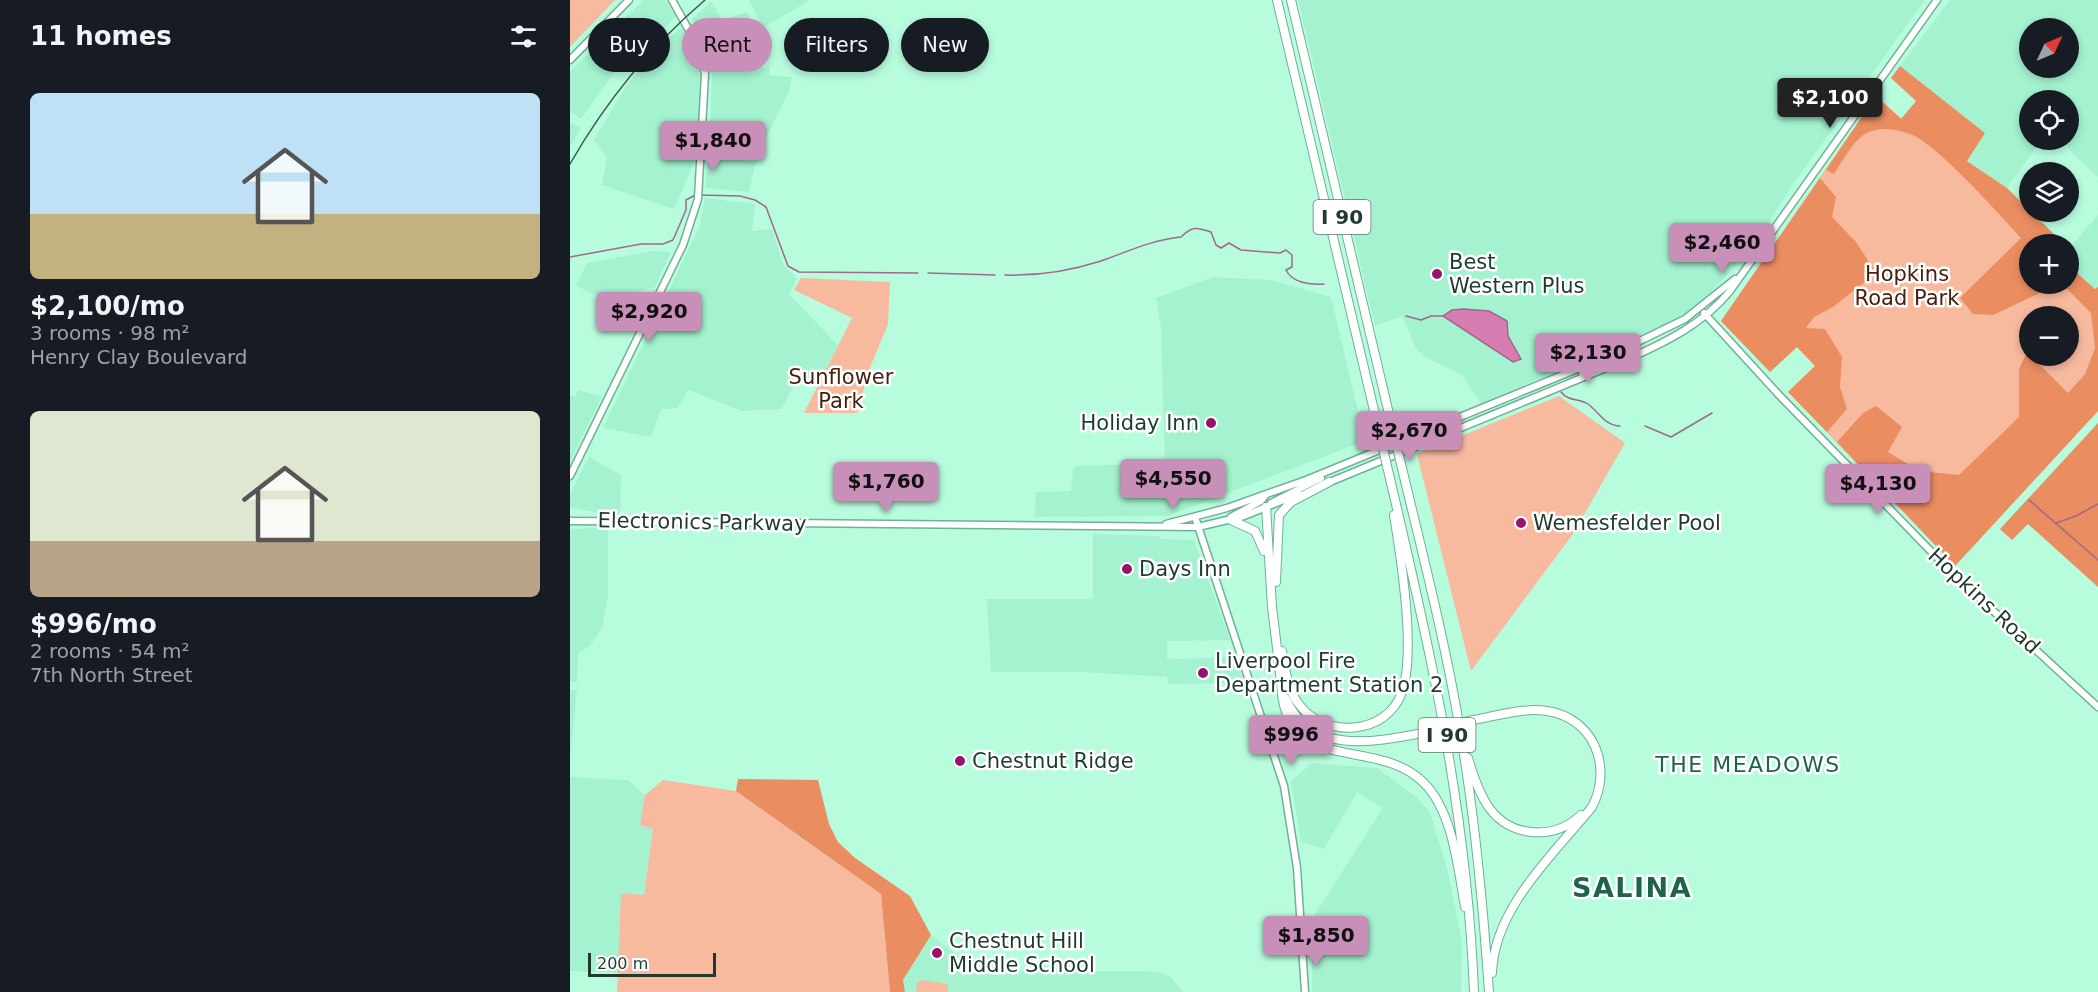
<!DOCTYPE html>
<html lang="en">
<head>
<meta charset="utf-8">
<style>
	:root { --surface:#171b24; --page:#242831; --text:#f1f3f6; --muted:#9ea1a6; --accent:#c88fb8 }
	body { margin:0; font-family:"DejaVu Sans",sans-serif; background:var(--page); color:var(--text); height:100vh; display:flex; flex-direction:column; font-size:22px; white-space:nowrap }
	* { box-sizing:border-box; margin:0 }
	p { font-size:20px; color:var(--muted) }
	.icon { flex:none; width:33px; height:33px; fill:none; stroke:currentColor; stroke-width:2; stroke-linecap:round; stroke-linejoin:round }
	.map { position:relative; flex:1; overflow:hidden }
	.side { display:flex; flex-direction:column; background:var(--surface); width:570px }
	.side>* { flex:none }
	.top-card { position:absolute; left:18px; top:18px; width:570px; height:54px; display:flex; gap:12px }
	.needle { width:39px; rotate:46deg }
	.fabs { position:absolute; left:1449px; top:18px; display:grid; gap:12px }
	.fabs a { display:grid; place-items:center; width:60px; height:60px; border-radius:50%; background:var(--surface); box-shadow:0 3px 9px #0003; font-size:30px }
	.scale { position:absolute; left:18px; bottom:15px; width:128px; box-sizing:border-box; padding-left:6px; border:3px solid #1f3b30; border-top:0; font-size:16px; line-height:21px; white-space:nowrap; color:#1f3b30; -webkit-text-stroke:4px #fff; paint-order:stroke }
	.price { position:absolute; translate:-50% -51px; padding:0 14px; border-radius:6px; background:var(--accent); color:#111; font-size:20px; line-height:39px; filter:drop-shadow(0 2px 3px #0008) }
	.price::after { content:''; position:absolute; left:50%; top:36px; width:18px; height:14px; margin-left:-9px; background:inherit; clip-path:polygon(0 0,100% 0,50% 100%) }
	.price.current { background:#222; color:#fff }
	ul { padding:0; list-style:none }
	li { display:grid; align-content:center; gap:12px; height:318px; padding:0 30px }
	li span { display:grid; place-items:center; height:186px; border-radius:9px; color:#555 }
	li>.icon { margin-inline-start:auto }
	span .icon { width:108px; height:108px; fill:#fffc; stroke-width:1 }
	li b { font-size:26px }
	h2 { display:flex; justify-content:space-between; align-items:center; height:72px; padding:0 30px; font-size:26px }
	.chip { padding:0 21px; border-radius:27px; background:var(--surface); box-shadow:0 3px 9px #0003; font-size:21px; line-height:54px }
	.chip.current { background:var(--accent); color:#111 }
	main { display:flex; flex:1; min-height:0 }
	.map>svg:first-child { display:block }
</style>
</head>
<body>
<main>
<section class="side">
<h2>11 homes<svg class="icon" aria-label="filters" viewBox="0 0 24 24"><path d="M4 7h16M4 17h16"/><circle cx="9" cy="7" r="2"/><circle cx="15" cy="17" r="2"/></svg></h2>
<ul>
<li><span style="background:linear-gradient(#bfe0f5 65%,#c2b280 0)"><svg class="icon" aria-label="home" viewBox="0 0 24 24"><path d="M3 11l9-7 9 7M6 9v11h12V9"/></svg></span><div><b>$2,100/mo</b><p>3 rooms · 98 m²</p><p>Henry Clay Boulevard</p></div></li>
<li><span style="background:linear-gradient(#dfe7d0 70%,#b9a48a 0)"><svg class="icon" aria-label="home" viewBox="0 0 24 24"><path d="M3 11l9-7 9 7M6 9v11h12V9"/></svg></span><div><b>$996/mo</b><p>2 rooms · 54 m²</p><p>7th North Street</p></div></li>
</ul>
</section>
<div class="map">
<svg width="1528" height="992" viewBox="0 0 1528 992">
	<rect width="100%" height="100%" fill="#b8fcde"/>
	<path fill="#a4f2d0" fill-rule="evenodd" d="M73 0H95L106 16 62 62 54 58 11 119 0 111V72Z
		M179 0H240L193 28Z
		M728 0H1355L1221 187 1186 244 1145 288 1108 320 1082 332 911 403 892 375 855 357 846 348 832 316 805 326Z
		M1380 0H1528V177L1501 152 1494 140H1498V100H1460V140H1472L1437 188 1397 160 1415 133 1330 66ZM1460 28H1498V68H1460Z
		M141 1 152 20 177 12 188 33 192 68 199 67 200 75 222 77 218 94 192 145 140 141 142 70 130 33 122 19Z
		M111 28 121 45 130 78 129 120 124 163 104 209 32 185 37 157 24 140 58 83 94 42Z
		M0 122 11 128 0 147Z
		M138 155 186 162 179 192 135 188Z
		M135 198 185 204 182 231 202 229 213 265 227 278 219 294 268 345 250 381 230 375 211 409 172 411 118 390 108 408 91 409 81 437 33 428 130 225Z
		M1528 215V287L1526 290 1499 266V248Z
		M83 251 101 252 85 287 37 300 6 286 17 263Z
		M643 277 701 280 761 297 795 441 597 516 465 517 466 492 501 491 503 468 508 466 568 464 595 467 591 328 586 298Z
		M8 390 32 396 0 462V395L5 397Z
		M19 457 51 475 50 516 0 508V494Z
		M38 527V597L32 628 20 646 8 653 7 682H0V531L3 529Z
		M523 534 590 536 591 539 624 540 660 640 597 641V659L666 657 674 683 598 684 597 677 513 672H421L417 599H523Z
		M0 690H7L0 760Z
		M742 763 807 768 846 797 860 812 878 872 892 941 891 992H742V919L813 808 787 792 754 849 731 842 721 781Z
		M0 777 58 780 75 795 70 825 83 829 74 895 51 893 48 973 0 971Z
		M361 935 412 974 445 971H574L592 973 601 977 613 992H335L333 980Z"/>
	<path fill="#f8ba9e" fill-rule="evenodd" d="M0 0H45L0 47Z
		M1306 96 1474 244H1460V284H1498L1499 266 1528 292V411L1385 566 1218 392 1245 366 1227 347 1200 372 1151 321ZM1460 316H1498V356H1460Z
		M231 278 320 282 318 324 299 370 287 413H234L282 318 224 290Z
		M989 396 1055 443 1003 534 901 671 847 454Z
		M93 780 166 791 311 894 320 992H47L51 893 74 895 83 829 70 825 75 795Z
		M351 980 378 984V992H346L347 984Z"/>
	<path fill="#ea8d61" d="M1330 66 1415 133 1397 161 1437 188 1494 244H1460V284H1489L1423 315 1403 314 1390 298 1451 238C1429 214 1367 144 1340 134 1325 129 1309 126 1295 134 1283 141 1272 162 1264 174L1256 170 1306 96 1331 119 1346 101 1321 78Z
		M1250 178 1266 197 1262 217 1286 242 1306 273 1263 307 1244 317 1236 328 1255 329 1272 357 1270 387 1277 409 1257 432 1218 392 1245 366 1227 347 1200 372 1151 321Z
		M1499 266 1525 289 1528 287V411L1385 566 1267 442 1293 413 1306 406 1332 427 1318 452 1349 471 1389 475 1449 417V369L1457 352 1498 393 1515 374 1525 348 1521 313 1492 284H1498Z
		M1528 423V587L1458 524 1442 540 1430 529Z
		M168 779 248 780 259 824 268 842 285 858 340 896 361 935 333 980 335 992H320L311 894 166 791Z"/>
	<path fill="#d77db1" stroke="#a0698a" stroke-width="1.5" d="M893 309 919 311 937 321 938 336 951 359 943 362 873 316 882 310Z"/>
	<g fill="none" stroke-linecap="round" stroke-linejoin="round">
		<path stroke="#a0698a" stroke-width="1.5" d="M129 195 170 196 185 200 196 207 218 266 229 272 348 273
			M0 257 71 244H93L103 240 116 210V200L125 195
			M358 273 425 275
			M435 275C467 276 500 271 531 261 559 251 582 240 611 237 622 226 627 227 641 232L646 245 651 248 659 243 671 250 710 253 716 250 722 255V267L716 270C722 283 741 285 754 284
			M836 316 851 320 861 316H873
			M991 392C999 402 1009 398 1018 404 1029 412 1035 426 1050 426
			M1075 426 1101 437 1142 413
			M1459 500 1528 560
			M1486 523 1506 516 1528 504"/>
		<g stroke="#6fb195" stroke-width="9">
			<path id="secondary" d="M1134 313 1209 395 1383 574 1528 707
				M1012 373 1037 359
				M0 476 113 245 128 199 135 74 126 43 102 0
				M755 484 1060 358C1098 341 1134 323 1160 291L1367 0
				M701 503 751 478
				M625 517 714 786 727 868 735 992
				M661 517 691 501 695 496
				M0 521 628 527 674 516 729 494
				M596 524 657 508 736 480 1039 356 1115 319 1165 279"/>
		</g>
		<g stroke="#6fb195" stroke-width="9">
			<path id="primary" d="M0 60 59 0"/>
		</g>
		<g stroke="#6fb195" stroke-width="10">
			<path id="highway" d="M707 0 811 440
				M721 0 824 435
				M831 464C852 552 875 640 890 730 905 817 913 904 919 992
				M817 466C859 643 897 809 904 992
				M696 507 702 607 711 681
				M661 520 685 531 694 551
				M706 582 709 515 721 502 759 482
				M712 651C715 668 717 688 728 703 753 739 817 736 832 692 846 652 831 558 824 515
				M711 678C711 780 806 734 854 783 883 812 888 868 895 907
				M716 699C743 761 817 739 869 730
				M898 721C923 717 953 707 977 711 1024 718 1043 767 1022 807 983 855 924 908 922 973
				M898 758C903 775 909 794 920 809 942 838 985 840 1011 815"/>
		</g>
		<use href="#secondary" stroke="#fff" stroke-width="6"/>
		<use href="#primary" stroke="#fff" stroke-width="6"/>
		<use href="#highway" stroke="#fff" stroke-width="8"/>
		<path stroke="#3a5d4e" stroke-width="1.5" d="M0 164C36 101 80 47 135 0"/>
		<g stroke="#6fb195" stroke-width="10" stroke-linecap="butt">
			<path id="highway-bridge" d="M824 435 831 464
				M811 440 817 466
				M869 730 899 725"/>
		</g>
		<use href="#highway-bridge" stroke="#fff" stroke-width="8"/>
	</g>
	<g fill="#95146c" stroke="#fff" stroke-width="2">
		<circle cx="867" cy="274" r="6"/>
		<circle cx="641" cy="423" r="6"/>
		<circle cx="951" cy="523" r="6"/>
		<circle cx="557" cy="569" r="6"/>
		<circle cx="633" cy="673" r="6"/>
		<circle cx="390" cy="761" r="6"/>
		<circle cx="367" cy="953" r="6"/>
	</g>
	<g text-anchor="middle" stroke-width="5" stroke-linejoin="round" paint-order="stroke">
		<g fill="#fff" stroke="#62766e" stroke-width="1.5">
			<rect x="743.5" y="200" width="57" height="34" rx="4.5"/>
			<rect x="848.5" y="718" width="57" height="34" rx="4.5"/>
		</g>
		<g font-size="20" font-weight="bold" fill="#1f3b30">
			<text x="772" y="224">I 90</text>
			<text x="877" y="742">I 90</text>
		</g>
		<g font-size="21" fill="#1f3b30" stroke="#fff" text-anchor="start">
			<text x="879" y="269">Best<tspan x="879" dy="24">Western Plus</tspan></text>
			<text x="629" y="430" text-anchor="end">Holiday Inn</text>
			<text x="963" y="530">Wemesfelder Pool</text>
			<text x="569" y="576">Days Inn</text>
			<text x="645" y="668">Liverpool Fire<tspan x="645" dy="24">Department Station 2</tspan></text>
			<text x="402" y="768">Chestnut Ridge</text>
			<text x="379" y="948">Chestnut Hill<tspan x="379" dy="24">Middle School</tspan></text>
		</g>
		<g font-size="21" fill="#46210f" stroke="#fff">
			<text x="1337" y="281">Hopkins<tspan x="1337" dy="24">Road Park</tspan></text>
			<text x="271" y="384">Sunflower<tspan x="271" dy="24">Park</tspan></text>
		</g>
		<g font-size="21" fill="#1f3b30" stroke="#fff">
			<text transform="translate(132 522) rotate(1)" y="7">Electronics Parkway</text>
			<text transform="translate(1414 601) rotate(43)" y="7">Hopkins Road</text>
		</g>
		<g font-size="22" letter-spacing="1.5" fill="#1e634a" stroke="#fff">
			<text x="1178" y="772">THE MEADOWS</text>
		</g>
		<g font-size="27" font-weight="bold" letter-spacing="1.5" fill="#1e634a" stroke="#fff">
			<text x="1062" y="897">SALINA</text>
		</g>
	</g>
</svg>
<div class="fabs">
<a><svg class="needle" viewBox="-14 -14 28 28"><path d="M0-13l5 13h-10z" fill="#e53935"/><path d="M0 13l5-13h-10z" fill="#9ea1a6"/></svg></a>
<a><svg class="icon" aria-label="locate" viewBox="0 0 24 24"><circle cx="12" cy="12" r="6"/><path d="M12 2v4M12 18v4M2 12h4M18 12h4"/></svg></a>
<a><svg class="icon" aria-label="layers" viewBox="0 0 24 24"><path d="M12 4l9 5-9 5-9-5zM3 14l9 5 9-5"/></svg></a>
<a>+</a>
<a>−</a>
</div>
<div class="scale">200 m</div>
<b class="price current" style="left:1260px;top:129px">$2,100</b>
<b class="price" style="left:143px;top:172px">$1,840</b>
<b class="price" style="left:1152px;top:274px">$2,460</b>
<b class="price" style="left:79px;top:343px">$2,920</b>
<b class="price" style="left:1018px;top:384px">$2,130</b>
<b class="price" style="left:839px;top:462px">$2,670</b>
<b class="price" style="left:603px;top:510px">$4,550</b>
<b class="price" style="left:316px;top:513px">$1,760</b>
<b class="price" style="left:1308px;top:515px">$4,130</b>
<b class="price" style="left:721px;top:766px">$996</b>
<b class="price" style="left:746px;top:967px">$1,850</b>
<div class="top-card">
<a class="chip">Buy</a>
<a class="chip current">Rent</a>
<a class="chip">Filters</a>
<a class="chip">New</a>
</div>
</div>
</main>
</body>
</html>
